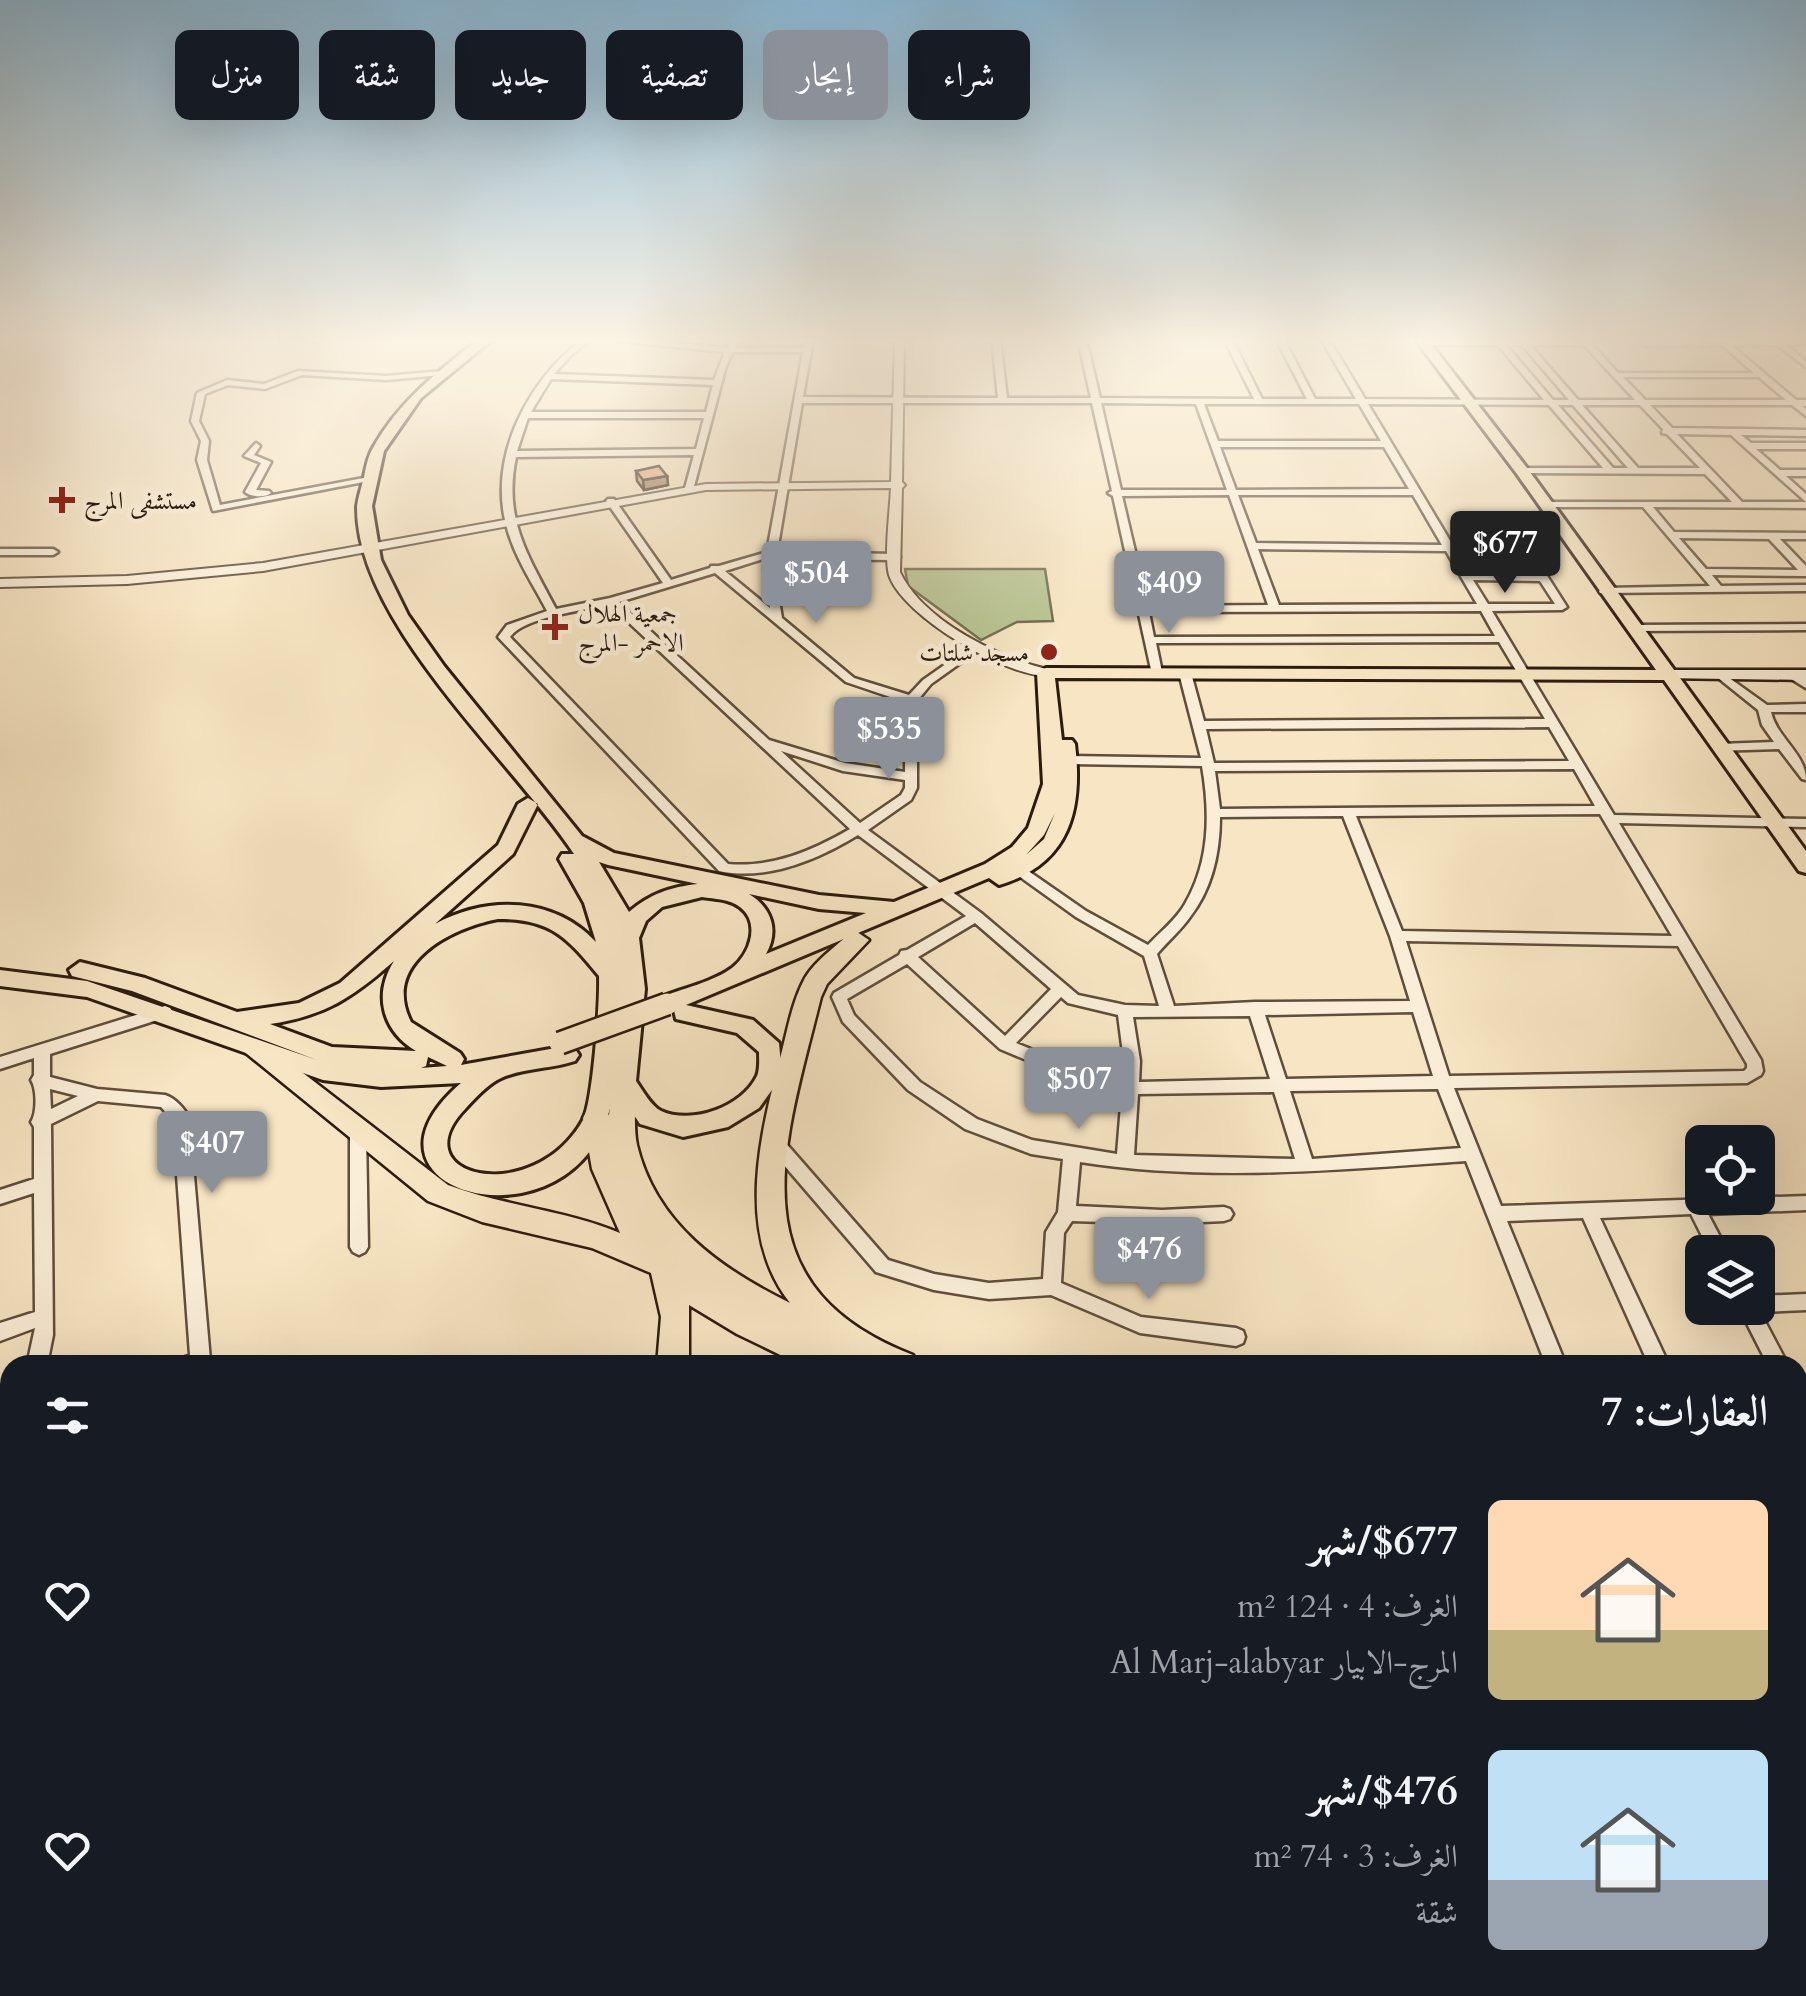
<!DOCTYPE html>
<html lang="ar">
<head>
<meta charset="utf-8">
<style>
	:root { --surface:#171b24; --page:#242831; --text:#f1f3f6; --muted:#9ea1a6; --accent:#8c9099 }
	body { margin:0; font-family:Cardo,Amiri,serif; background:var(--page); color:var(--text); direction:rtl; height:100vh; display:flex; flex-direction:column; font-size:38px; white-space:nowrap }
	* { box-sizing:border-box; margin:0 }
	p { font-size:32px; color:var(--muted) }
	.icon { flex:none; width:55px; height:55px; fill:none; stroke:currentColor; stroke-width:2; stroke-linecap:round; stroke-linejoin:round }
	.map { position:relative; flex:1; overflow:hidden; direction:ltr }
	.details { position:absolute; left:0px; top:1355px; width:1808px; height:642px; display:flex; flex-direction:column; background:var(--surface); border-radius:30px 30px 0 0; box-shadow:0 10px 40px #0002; direction:rtl }
	.details>* { flex:none }
	.banner { position:absolute; left:30px; top:30px; width:1000px; height:90px; direction:rtl; display:flex; gap:20px }
	.tools { position:absolute; left:1685px; top:1125px; display:grid; gap:20px }
	.tools a { display:grid; place-items:center; width:90px; height:90px; border-radius:15px; background:var(--surface); box-shadow:0 10px 40px #0002; font-size:50px }
	.price { position:absolute; translate:-50% -85px; padding:0 22px; border-radius:10px; background:var(--accent); color:#fff; font-size:32px; line-height:65px; filter:drop-shadow(0 2px 5px #0008) }
	.price::after { content:''; position:absolute; left:50%; top:60px; width:30px; height:22px; margin-left:-15px; background:inherit; clip-path:polygon(0 0,100% 0,50% 100%) }
	.price.on { background:#222; color:#fff }
	ul { padding:0; list-style:none }
	li { display:flex; align-items:center; gap:30px; height:250px; padding:0 40px }
	li span { display:grid; place-items:center; flex:none; width:280px; height:200px; border-radius:15px; color:#555 }
	li>.icon { margin-inline-start:auto }
	span .icon { width:120px; height:120px; fill:#fffc; stroke-width:1 }
	li b { font-size:42px }
	h2 { display:flex; justify-content:space-between; align-items:center; height:120px; padding:0 40px; font-size:42px }
	.pill { padding:0 35px; border-radius:15px; background:var(--surface); box-shadow:0 10px 40px #0002; font-size:35px; line-height:90px }
	.pill.on { background:var(--accent); color:#fff }
	.map>svg:first-child { display:block }
</style>
</head>
<body>
<div class="map">
<svg width="1806" height="1996" viewBox="0 0 1806 1996">
	<rect width="100%" height="100%" fill="#f7e5c3"/>
	<filter id="stains"><feTurbulence type="fractalNoise" baseFrequency=".002" numOctaves="4"/><feColorMatrix values="0 0 0 0 .2 0 0 0 0 .09 0 0 0 0 .02 0 0 0 .5 -.17"/></filter>
	<radialGradient id="worn" r=".72"><stop offset=".6" stop-color="#630" stop-opacity="0"/><stop offset="1" stop-color="#630" stop-opacity=".3"/></radialGradient>
	<path fill="#bac595" stroke="#737052" stroke-width="2.5" d="M905 569H1045L1053 621 1017 622 981 640 908 586Z"/>
	<g fill="none" stroke-linecap="round" stroke-linejoin="round">
		<g stroke="#5f4e3c" stroke-width="5">
			<path id="minor" d="M583 339H592L571 355 554 374 714 380 725 352 600 339H634L727 348 732 339H740L735 348H804L805 339H813L803 397 998 398 992 339H1000L1007 398H1091L1078 339H1086L1100 398 1254 399 1224 339H1232L1262 399H1307L1276 339H1284L1315 399H1356L1321 339H1329L1365 399 1544 400 1498 345H1424L1420 343 1424 341 1587 339 1618 373H1754L1722 345 1646 346 1642 344 1646 342 1806 340V344L1786 345 1806 361V367L1777 345H1731L1796 400H1806V406H1802L1806 409V416L1792 405H1650L1672 428 1806 430V436L1741 435 1751 443H1806V449H1756L1780 470H1806V476H1786L1806 494V502L1731 435 1677 434 1742 502H1806V508L1653 507 1674 532 1806 533V539H1780L1806 566V576L1712 575 1721 586 1806 585V591L1600 593 1599 591 1604 588 1710 586 1643 507H1545L1542 506V502H1732L1705 474 1519 473V469L1522 468H1603L1549 405 1368 404 1470 574 1537 575 1501 518 1509 516 1567 607 1562 610 1492 611 1614 815 1806 819V827L1619 823 1761 1060 1763 1071 1761 1075 1747 1083 1454 1088 1501 1206 1806 1196V1210L1708 1214 1728 1252H1710L1691 1214 1600 1218 1669 1365H1649L1583 1218 1507 1221 1566 1365H1546L1466 1161C1339 1170 1206 1182 1080 1162L1076 1206 1162 1210 1224 1207 1230 1209 1233 1214 1230 1219 1224 1221 1162 1224 1072 1221 1064 1233 1061 1283 1141 1317 1236 1328 1243 1331 1245 1337 1243 1343 1236 1346 1140 1333 1051 1295 989 1299 934 1290 876 1272 771 1150 769 1145 771 1140 777 1138 783 1140 888 1260 934 1274 989 1283 1043 1279 1046 1232 1058 1212 1063 1159 1031 1154 965 1129 908 1090 843 1022 832 997 834 993 899 955 901 951 907 950 966 916 858 835C817 860 767 881 719 871L498 637 507 625 547 611C533 584 515 558 507 528 487 458 528 380 583 339ZM1506 345H1522L1569 400H1553ZM1530 345H1584L1635 400H1578ZM733 352H803L767 552 719 566H711L710 568 671 580 614 499H608L606 501 663 583 610 598 556 609C528 556 503 519 516 457L694 455 685 488 693 490 726 366ZM1623 377H1759L1786 400H1645ZM551 379 713 385 706 412H531ZM802 403H1092L1112 491 1108 493 1113 496 1152 674 1156 675 1162 672 1156 643 1499 642 1545 719 1204 721 1191 673 1189 671H1181L1179 673 1201 758 1069 756 1063 760 1069 764 1202 766C1210 813 1210 861 1185 904 1176 920 1160 932 1148 945L1086 911 1014 861H1004L1002 864 1076 917 1144 956 1159 1006 1125 1005 1078 995 981 913 868 830 911 800 917 788V701L931 684 983 647 981 645H973L923 680 909 695 854 678 782 618 774 570 776 559 895 560 900 557 895 554 777 552ZM1101 403 1196 404 1227 490H1121ZM1204 404H1359L1381 441H1218ZM1558 405H1573L1628 468H1613ZM1582 405H1640L1663 429 1662 433 1667 434 1700 468H1638ZM528 418H704L696 449 517 451ZM1220 447H1384L1409 489 1236 490ZM1229 495 1268 605 1148 606 1122 496ZM1238 495H1413L1442 545 1256 543ZM1679 538 1769 539 1798 570 1706 569ZM1258 549 1446 551 1477 604 1279 605ZM766 558 764 570 770 608 725 571ZM715 573 846 682 905 702V772L845 763 769 740 619 602ZM1473 580 1540 581 1555 604H1488ZM610 605 850 829C812 851 772 868 728 864L510 637C524 617 585 610 610 605ZM1481 611 1495 636 1154 637 1149 612ZM1549 727 1569 761 1214 763 1206 729ZM781 751 843 771 905 780V788L901 795 860 823ZM1574 769 1595 806 1220 809 1215 771ZM1600 814 1672 936 1402 931 1356 816ZM1343 816 1390 936 1410 1001 1255 1002 1174 1006 1157 954C1168 941 1181 930 1190 917 1212 889 1220 852 1220 817ZM975 923 1051 989 1005 1036 918 957ZM1406 941 1678 946 1747 1064V1068L1744 1071 1449 1076ZM907 964 1000 1049 1089 1086 1122 1093 1117 1154 1032 1140 977 1119 920 1082 854 1015 847 999ZM1061 997 1068 1003 1118 1015 1124 1061 1123 1081 1097 1076 1016 1043ZM1413 1012 1433 1076 1286 1079 1265 1015ZM1250 1016 1270 1079 1139 1082 1140 1061 1133 1017ZM1438 1089 1461 1148 1312 1159 1290 1091ZM1274 1092 1295 1159 1134 1155 1138 1094Z
				M298 371 386 376 442 371 446 373 442 375 386 380 302 375 265 389 228 385 205 394 199 421 209 441 207 460 220 505 369 477 374 480 213 511 197 460 201 441 191 421 197 393 227 380 264 384Z
				M256 443 260 446 254 455 271 462 256 490 269 491 271 493C265 498 251 497 245 492L261 463 244 456Z
				M0 549H53L58 552 53 555H0Z
				M1806 624V630L1632 631 1627 628 1632 625Z
				M1721 672 1767 705 1806 704V712H1771C1777 738 1806 754 1806 780L1802 779 1779 749 1715 751V745L1719 744 1774 742 1762 725 1758 710 1717 677 1715 675Z
				M1792 672 1806 680V688L1788 677 1786 675Z
				M165 1006 170 1008 173 1012 170 1016 50 1054V1077L97 1089 165 1095C175 1098 185 1109 189 1118L210 1360 207 1365H177L180 1359 190 1355 173 1120 161 1107 98 1101 51 1124 53 1335 47 1365H27L35 1328 0 1341V1323L35 1312 34 1193 0 1204V1190L34 1179V1127L31 1122C37 1113 37 1089 31 1080L34 1075V1058L0 1069V1057ZM50 1089 78 1096 51 1109Z
				M358 1125 364 1127 366 1132 368 1247 365 1252 359 1255 353 1252 350 1247V1132L352 1127Z
				M1806 1294V1310L1760 1312 1788 1365H1768L1739 1308H1758V1296Z
				M1806 1379V1397L1798 1398V1380Z
				M10 1399V1422L0 1427V1404Z
				M10 1556V1580L0 1585V1561Z
				M10 1584V1606L0 1609V1587Z"/>
		</g>
		<g stroke="#5f4e3c" stroke-width="4">
			<path id="tertiary" d="M895 339H904L902 482 905 485 902 488 900 572C923 621 1001 659 1051 670V676C1009 679 902 616 889 575 884 557 890 510 891 488L706 490 263 571 127 584 0 587V579L127 576 263 563 706 484 891 482Z"/>
		</g>
		<g stroke="#2c1b0f" stroke-width="5">
			<path id="secondary" d="M1665 670H1806V680L1660 678V672Z"/>
		</g>
		<g stroke="#2c1b0f" stroke-width="6">
			<path id="primary" d="M479 339H493L421 398 384 451 372 506 381 560 408 615 444 666 582 836 614 853 819 895 894 902 985 864 1012 847 1028 828 1043 784 1037 673 1046 668 1656 670 1517 474 1415 339H1427L1527 468 1806 851V873L1799 871 1664 680 1055 678 1062 740H1072L1075 744C1083 810 1070 864 999 885L989 878 686 1005 753 1020 779 1043 782 1076 759 1108 728 1127 683 1137 640 1124 614 1085C597 1262 326 1199 461 1083L381 1087 323 1080 87 997 0 986V970L87 981 317 1060 132 991 72 976 69 970 80 962 145 978 237 1012 299 1003 340 983 498 845 518 804 528 798 538 804 513 854 435 924C488 895 554 897 596 942L584 903 559 859 562 854H574C511 759 356 623 357 507 358 497 362 486 364 477 366 467 368 456 373 448 399 401 438 372 479 339ZM1055 813 1044 839 1026 855 1044 835ZM599 862 608 865 698 884C670 887 650 894 629 912ZM749 894 819 909 866 913 766 954C779 931 772 908 749 894ZM702 897C715 899 729 899 740 907 761 923 750 954 732 968 713 982 681 989 659 998L656 1004 659 1010H674L676 1019 737 1033 759 1052C759 1059 760 1069 757 1076 742 1107 692 1125 661 1111 651 1106 643 1091 636 1081L645 989 639 938 646 921 662 907ZM498 919C551 919 567 937 599 976 600 1001 593 1101 583 1120 534 1208 398 1178 466 1108 475 1098 488 1084 501 1078 522 1068 552 1069 575 1061L579 1055 575 1049 567 1046 461 1065 464 1059 460 1053 411 1022C381 963 451 928 498 919ZM394 961C373 994 382 1031 416 1051L332 1047 270 1024C325 1016 353 997 394 961ZM428 1057 447 1066 421 1068 426 1066Z"/>
		</g>
		<g stroke="#2c1b0f" stroke-width="5">
			<path id="trunk" d="M857 932 869 940 827 984 821 997C784 1145 732 1285 913 1355L918 1365H863L848 1358 851 1365H801L737 1334 689 1305V1365H657L661 1317 651 1273 592 1248 482 1222 428 1201 241 1049 245 1042H263L448 1185C504 1206 565 1210 620 1233L592 1169 583 1118 587 1110 597 1107 609 1115 614 1075H632L636 1082C636 1102 633 1126 637 1145 656 1224 721 1269 790 1303 734 1232 761 1131 782 1051 788 1027 793 1000 805 978 815 961 835 947 849 934Z
				M1806 1423V1455L1798 1456V1424Z
				M1806 1456V1490L1798 1491V1458Z
				M10 1708V1746L0 1750V1712Z
				M10 1751V1791L0 1794V1754Z"/>
		</g>
		<use href="#minor" fill="#faeed8" fill-rule="evenodd"/>
		<use href="#tertiary" fill="#faeed8" fill-rule="evenodd"/>
		<use href="#secondary" fill="#faeed8" fill-rule="evenodd"/>
		<use href="#primary" fill="#f7e5c3" fill-rule="evenodd"/>
		<use href="#trunk" fill="#f7e5c3" fill-rule="evenodd"/>
		<g stroke="#2c1b0f" stroke-width="26" stroke-linecap="butt">
			<path id="primary-bridge" d="M560 1043 667 1004"/>
		</g>
		<use href="#primary-bridge" stroke="#f7e5c3" stroke-width="21"/>
	</g>
	<path fill="#c39675" stroke="#2c1b0f" stroke-width="2.5" d="M636 471 667 476 668 485 644 490 637 481Z"/>
	<path fill="#9f7a5f" stroke="#2c1b0f" stroke-width="2.5" d="M667 476 668 485 644 490 643 480Z"/>
	<path fill="#e3ae88" stroke="#2c1b0f" stroke-width="2.5" d="M659 466 667 476 643 480 636 471Z"/>
	<linearGradient id="sky" x2="0" y2="1"><stop stop-color="#8ab8d6"/><stop offset="0.55" stop-color="#fbf3e4"/><stop offset="1" stop-color="#fbf3e4" stop-opacity="0"/></linearGradient>
	<rect width="1806" height="619" fill="url(#sky)"/>
	<g fill="#8f2418" stroke="#faeed8" stroke-width="4">
		<path d="M57 485h10v10h10v10h-10v10h-10v-10h-10v-10h10z"/>
		<path d="M550 612h10v10h10v10h-10v10h-10v-10h-10v-10h10z"/>
		<circle cx="1049" cy="652" r="10"/>
	</g>
	<g text-anchor="middle" stroke-width="9" stroke-linejoin="round" paint-order="stroke">
		<g font-size="25" fill="#2c1b0f" stroke="#faeed8" text-anchor="start">
			<text x="84" y="509">مستشفى المرج</text>
			<text x="578" y="622">جمعية الهلال<tspan x="578" dy="29">الاحمر -المرج</tspan></text>
			<text x="1029" y="661" text-anchor="end">مسجد شلتات</text>
		</g>
	</g>
	<rect width="100%" height="100%" filter="url(#stains)"/>
	<rect width="100%" height="100%" fill="url(#worn)"/>
</svg>
<div class="tools">
<a><svg class="icon" aria-label="locate" viewBox="0 0 24 24"><circle cx="12" cy="12" r="6"/><path d="M12 2v4M12 18v4M2 12h4M18 12h4"/></svg></a>
<a><svg class="icon" aria-label="layers" viewBox="0 0 24 24"><path d="M12 4l9 5-9 5-9-5zM3 14l9 5 9-5"/></svg></a>
</div>
<b class="price on" style="left:1505px;top:596px">$677</b>
<b class="price" style="left:816px;top:626px">$504</b>
<b class="price" style="left:1169px;top:636px">$409</b>
<b class="price" style="left:889px;top:782px">$535</b>
<b class="price" style="left:1079px;top:1132px">$507</b>
<b class="price" style="left:212px;top:1196px">$407</b>
<b class="price" style="left:1149px;top:1302px">$476</b>
<div class="banner">
<a class="pill">شراء</a>
<a class="pill on">إيجار</a>
<a class="pill">تصفية</a>
<a class="pill">جديد</a>
<a class="pill">شقة</a>
<a class="pill">منزل</a>
</div>
<section class="details">
<h2>العقارات: 7<svg class="icon" aria-label="filters" viewBox="0 0 24 24"><path d="M4 7h16M4 17h16"/><circle cx="9" cy="7" r="2"/><circle cx="15" cy="17" r="2"/></svg></h2>
<ul>
<li><span style="background:linear-gradient(#ffd9b3 65%,#c2b280 0)"><svg class="icon" aria-label="home" viewBox="0 0 24 24"><path d="M3 11l9-7 9 7M6 9v11h12V9"/></svg></span><div><b>$677/شهر</b><p>الغرف: 4 · 124 m²</p><p>المرج-الابيار Al Marj-alabyar</p></div><svg class="icon" aria-label="heart" viewBox="0 0 24 24"><path d="M12 20l-8-8c-3-5 5-10 8-4 3-6 11-1 8 4z"/></svg></li>
<li><span style="background:linear-gradient(#bfe0f5 65%,#9aa5b1 0)"><svg class="icon" aria-label="home" viewBox="0 0 24 24"><path d="M3 11l9-7 9 7M6 9v11h12V9"/></svg></span><div><b>$476/شهر</b><p>الغرف: 3 · 74 m²</p><p>شقة</p></div><svg class="icon" aria-label="heart" viewBox="0 0 24 24"><path d="M12 20l-8-8c-3-5 5-10 8-4 3-6 11-1 8 4z"/></svg></li>
</ul>
</section>
</div>
</body>
</html>
